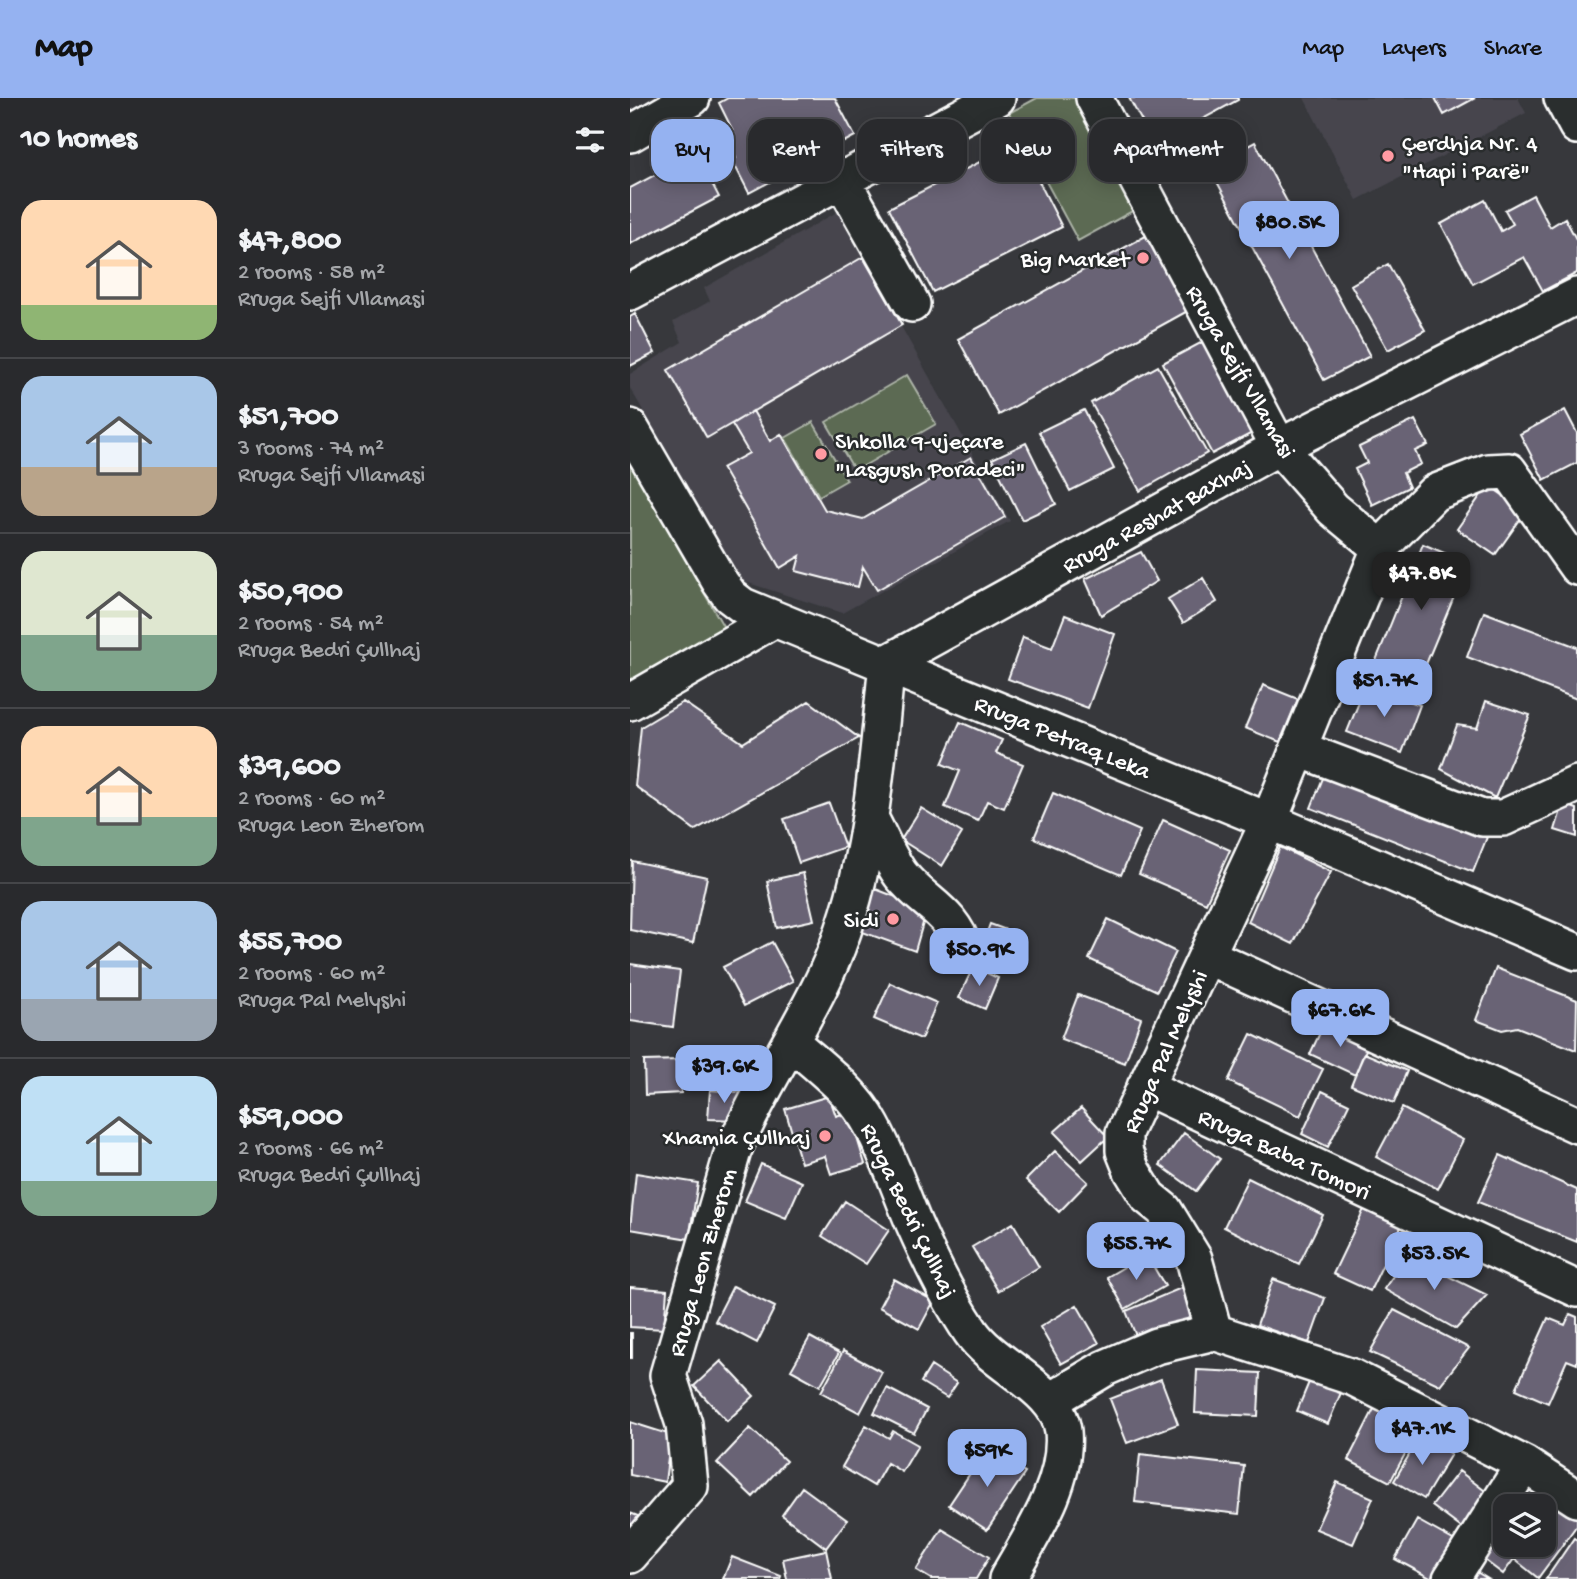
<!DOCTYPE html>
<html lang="en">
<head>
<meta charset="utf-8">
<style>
	:root { --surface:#292a2d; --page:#313235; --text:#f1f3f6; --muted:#a5a7aa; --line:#454649; --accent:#95b2f1 }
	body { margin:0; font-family:"Gochi Hand",sans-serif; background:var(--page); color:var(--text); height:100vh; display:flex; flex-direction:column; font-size:26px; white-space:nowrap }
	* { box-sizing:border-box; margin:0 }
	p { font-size:23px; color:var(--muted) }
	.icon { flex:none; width:38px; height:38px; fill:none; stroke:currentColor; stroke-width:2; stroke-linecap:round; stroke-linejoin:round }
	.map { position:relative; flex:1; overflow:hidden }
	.drawer { display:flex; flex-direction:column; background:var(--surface); width:630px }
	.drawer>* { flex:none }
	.top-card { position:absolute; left:21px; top:21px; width:665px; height:63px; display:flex; gap:14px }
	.fabs { position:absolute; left:863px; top:1396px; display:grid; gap:14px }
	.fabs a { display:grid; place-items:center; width:63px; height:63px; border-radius:14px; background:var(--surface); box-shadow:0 4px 18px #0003,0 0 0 2px var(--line); font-size:35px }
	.price { position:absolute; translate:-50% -60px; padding:0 16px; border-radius:14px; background:var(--accent); color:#111; font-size:23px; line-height:46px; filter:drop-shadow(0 2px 4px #0008) }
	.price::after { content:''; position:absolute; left:50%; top:42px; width:21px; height:16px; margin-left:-10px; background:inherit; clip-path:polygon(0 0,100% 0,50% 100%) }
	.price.active { background:#222; color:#fff }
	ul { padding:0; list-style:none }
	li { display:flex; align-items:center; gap:21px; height:175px; padding:0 21px }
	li+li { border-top:2px solid var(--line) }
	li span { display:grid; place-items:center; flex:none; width:196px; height:140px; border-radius:21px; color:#555 }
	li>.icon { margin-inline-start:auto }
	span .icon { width:84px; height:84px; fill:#fffc; stroke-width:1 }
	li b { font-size:30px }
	h2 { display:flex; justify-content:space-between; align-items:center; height:84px; padding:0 21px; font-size:30px }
	.tag { padding:0 24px; border-radius:21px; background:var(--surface); box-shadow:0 4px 18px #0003,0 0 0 2px var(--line); font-size:24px; line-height:63px }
	.tag.active { background:var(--accent); color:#111 }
	header { display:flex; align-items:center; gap:42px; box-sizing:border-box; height:98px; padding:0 35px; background:var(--accent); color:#111 }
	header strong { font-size:33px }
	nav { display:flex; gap:38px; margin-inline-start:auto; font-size:24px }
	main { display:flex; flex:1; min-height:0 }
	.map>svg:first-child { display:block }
</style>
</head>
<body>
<header>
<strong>Map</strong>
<nav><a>Map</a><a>Layers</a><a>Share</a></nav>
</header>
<main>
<section class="drawer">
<h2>10 homes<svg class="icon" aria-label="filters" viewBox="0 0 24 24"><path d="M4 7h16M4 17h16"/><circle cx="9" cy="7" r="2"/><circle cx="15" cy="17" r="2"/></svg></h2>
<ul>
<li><span style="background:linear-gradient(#ffd9b3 75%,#8fb573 0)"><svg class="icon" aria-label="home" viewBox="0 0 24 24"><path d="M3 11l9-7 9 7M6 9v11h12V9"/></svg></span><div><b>$47,800</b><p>2 rooms · 58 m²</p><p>Rruga Sejfi Vllamasi</p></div></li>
<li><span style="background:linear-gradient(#a9c7e8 65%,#b9a48a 0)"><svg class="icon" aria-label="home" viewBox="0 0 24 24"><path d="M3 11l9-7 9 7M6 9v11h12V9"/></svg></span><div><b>$51,700</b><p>3 rooms · 74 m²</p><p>Rruga Sejfi Vllamasi</p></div></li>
<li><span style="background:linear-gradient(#dfe7d0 60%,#7fa58c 0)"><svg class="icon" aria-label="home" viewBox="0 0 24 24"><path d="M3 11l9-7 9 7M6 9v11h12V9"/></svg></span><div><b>$50,900</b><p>2 rooms · 54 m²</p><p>Rruga Bedri Çullhaj</p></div></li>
<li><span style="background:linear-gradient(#ffd9b3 65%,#7fa58c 0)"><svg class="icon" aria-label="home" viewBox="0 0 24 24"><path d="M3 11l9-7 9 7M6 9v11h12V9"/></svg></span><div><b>$39,600</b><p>2 rooms · 60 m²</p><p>Rruga Leon Zherom</p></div></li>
<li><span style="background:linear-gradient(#a9c7e8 70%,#9aa5b1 0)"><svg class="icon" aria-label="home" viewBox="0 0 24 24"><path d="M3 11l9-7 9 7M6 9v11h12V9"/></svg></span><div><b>$55,700</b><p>2 rooms · 60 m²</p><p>Rruga Pal Melyshi</p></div></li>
<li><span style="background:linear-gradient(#bfe0f5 75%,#7fa58c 0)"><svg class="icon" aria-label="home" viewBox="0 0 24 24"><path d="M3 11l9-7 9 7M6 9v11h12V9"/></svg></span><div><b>$59,000</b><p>2 rooms · 66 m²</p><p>Rruga Bedri Çullhaj</p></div></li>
</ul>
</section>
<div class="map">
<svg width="947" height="1481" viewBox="0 0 947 1481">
	<rect width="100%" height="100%" fill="#37383c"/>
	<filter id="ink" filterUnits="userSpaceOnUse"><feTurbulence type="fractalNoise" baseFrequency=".0143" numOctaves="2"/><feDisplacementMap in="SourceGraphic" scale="14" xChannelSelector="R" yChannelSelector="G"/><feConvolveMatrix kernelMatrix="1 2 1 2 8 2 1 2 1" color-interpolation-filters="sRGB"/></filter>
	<g filter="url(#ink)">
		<path fill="#46454d" d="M674 0H888L896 15 727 102Z
			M207 114 380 423 212 515 112 483 0 290V276L52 244 43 224 80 203 74 190Z"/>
		<path fill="#5b6a52" stroke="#adb4a8" stroke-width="2" d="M407 0H448L508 110 448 143 379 15Z
			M277 277 306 326 225 373 196 324Z
			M183 324 217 382 189 398 155 340Z
			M0 365 96 533 1 584 0 582Z"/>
		<path fill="#696374" stroke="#fff" stroke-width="2" d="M98 0H205L225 38 119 95 102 62 106 60 96 39 104 35 89 5Z
			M499 0H608V2L525 47Z
			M805 0H845L814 17Z
			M389 44 432 129 303 194 259 110Z
			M625 44 740 258 694 282 579 69Z
			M66 55 89 99 0 146V90Z
			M903 97 920 129 935 120 947 143V175L913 193 894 159 843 186 811 126 855 102 871 133 883 126 875 112Z
			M521 135 563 210 369 317 328 241Z
			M233 159 272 227 77 340 38 272Z
			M758 166 795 232 758 252 721 187Z
			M5 216 25 255 0 268V219Z
			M578 241 628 332 582 356 533 265Z
			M528 268 577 355 510 393 461 305Z
			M454 312 484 371 440 393 409 334Z
			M935 312 947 335V365L914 382 890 336Z
			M123 313 140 343 151 336 195 412 233 421 341 359 375 419 247 492 233 469 228 489 166 473 170 458 150 470 92 370 119 355 102 326Z
			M785 322 798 347 785 353 791 366 773 375 779 389 742 407 725 371 737 365 729 349Z
			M396 345 426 406 392 422 362 361Z
			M858 387 896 413 865 457 827 431Z
			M793 446 838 465 789 583 745 565Z
			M511 454 527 483 471 517 455 481Z
			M573 480 587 504 553 525 538 501Z
			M854 514 947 549V601L837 559Z
			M435 517 485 536 458 610 378 581 393 539 422 550Z
			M633 587 668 601 650 644 615 630Z
			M736 587 790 607 772 655 717 634Z
			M179 603 229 640 65 732 5 688 11 629 53 604 113 645Z
			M856 603 900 617 865 700 811 671 827 627 847 630Z
			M330 624 372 642 366 655 393 666 374 710 357 703 348 723 315 709 330 673 312 666Z
			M697 670 859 734 843 774 681 710Z
			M423 695 510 733 491 777 404 740Z
			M199 705 215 749 169 765 154 721Z
			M933 706 947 711V739L925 732Z
			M291 710 332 735 312 768 271 742Z
			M533 722 600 752 576 805 509 776Z
			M650 749 701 774 663 846 618 824Z
			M2 763 77 779 63 845 0 832Z
			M173 775 184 822 147 830 137 783Z
			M243 790 297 811 285 853 227 832Z
			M478 821 546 854 527 893 459 861Z
			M360 826 390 837 380 864 350 853Z
			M142 844 163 883 114 908 93 869Z
			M0 866 50 873 43 929 0 923Z
			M343 869 368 880 355 911 329 900Z
			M866 870 947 902 946 952 887 929 872 932 846 922Z
			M260 885 307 905 291 941 244 921Z
			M448 897 511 920 495 965 431 941Z
			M695 924 739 945 725 977 680 956Z
			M621 936 693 971 670 1018 598 983Z
			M734 955 777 973 764 1005 721 987Z
			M50 962 51 995 15 997 14 963Z
			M80 992 110 994 109 1022 78 1021Z
			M692 993 719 1006 698 1049 672 1036Z
			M199 998 206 1018 219 1014 235 1066 201 1076 195 1058 171 1065 155 1011Z
			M451 1010 478 1039 452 1063 424 1034Z
			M772 1010 833 1042 808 1091 746 1059Z
			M554 1035 590 1061 566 1093 530 1067Z
			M425 1053 458 1084 429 1114 396 1082Z
			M870 1057 947 1092V1144L848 1104Z
			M131 1066 172 1084 156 1120 115 1103Z
			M6 1075 68 1085 59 1141 0 1131Z
			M618 1080 693 1117 669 1166 594 1129Z
			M215 1103 259 1132 236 1166 192 1138Z
			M736 1107 773 1125 740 1193 703 1176Z
			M383 1125 409 1169 368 1193 342 1149Z
			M516 1156 535 1188 495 1211 477 1179Z
			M777 1158 857 1197 826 1231 754 1191Z
			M264 1181 304 1203 289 1231 249 1209Z
			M643 1181 695 1200 679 1245 627 1227Z
			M103 1188 145 1209 127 1245 85 1223Z
			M556 1188 569 1218 508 1243 496 1213Z
			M0 1189 37 1192 34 1231 0 1229Z
			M447 1207 469 1245 431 1266 410 1229Z
			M764 1212 839 1250 810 1287 740 1254Z
			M940 1216 947 1219V1266L937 1262 918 1305 886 1291 918 1220 935 1227Z
			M0 1235H2V1260H0Z
			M180 1239 209 1255 190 1288 161 1272Z
			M213 1253 252 1274 230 1315 191 1294Z
			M91 1263 124 1298 97 1323 64 1288Z
			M301 1268 327 1285 317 1300 291 1284Z
			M567 1272 630 1275 628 1318 565 1315Z
			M684 1272 715 1285 698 1326 667 1313Z
			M531 1281 548 1326 497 1345 480 1301Z
			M257 1290 297 1311 284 1335 244 1315Z
			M746 1307 789 1330 760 1384 718 1362Z
			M0 1324 41 1337 35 1384 0 1377Z
			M236 1327 259 1340 263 1333 288 1347 272 1374 257 1365 244 1388 212 1369Z
			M120 1330 156 1363 123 1399 87 1365Z
			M790 1338 821 1356 794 1401 764 1383Z
			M357 1350 395 1375 357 1432 319 1407Z
			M510 1356 614 1368 609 1416 505 1404Z
			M829 1373 867 1402 841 1437 802 1408Z
			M707 1384 743 1400 723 1446 686 1431Z
			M172 1389 217 1422 196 1450 152 1417Z
			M931 1399 947 1411V1427L908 1480 884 1461 873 1476 853 1461 875 1432V1447H914V1422Z
			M0 1415 8 1418 0 1441Z
			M787 1422 832 1447 814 1481H802L765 1461Z
			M312 1431 359 1459 346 1481H301L286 1472Z
			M944 1440 947 1442V1481H916Z
			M196 1452 202 1481H157L153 1461Z
			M102 1459 151 1478 150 1481H93Z
			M845 1473 858 1481H840Z"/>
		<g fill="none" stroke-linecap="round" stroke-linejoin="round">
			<g stroke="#fff" stroke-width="40">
				<path id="minor" d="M464 0 649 349 703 411 750 450 639 723 494 1035V1053L502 1073 518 1099 534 1112 564 1161 584 1234
					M932 0 947 28
					M0 36 62 0
					M212 82 282 206
					M0 194 367 0
					M0 329 90 484 100 498 113 508 639 723 947 854
					M750 450 804 395 858 374 879 373 947 469
					M0 604 143 522
					M669 651 852 720H873L947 686
					M240 720C250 738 259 761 271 777 296 808 321 811 336 855
					M577 858 947 1027
					M161 944C189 968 224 994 242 1028 259 1059 270 1093 284 1126 299 1160 320 1203 341 1234 365 1269 428 1290 433 1333 438 1385 401 1438 377 1481
					M515 989 947 1191
					M584 1234 722 1279 894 1366 947 1401
					M420 1303 475 1270 526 1248 584 1234
					M0 1457 60 1388 54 1326 38 1277 103 1053C129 992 167 938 195 878 241 780 246 671 257 565L649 349 947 198
					M821 1481 894 1366"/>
			</g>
			<use href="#minor" stroke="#2a2d2e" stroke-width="35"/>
		</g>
	</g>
	<g fill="#ff9aa2" stroke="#2a2d2e" stroke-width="2.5">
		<circle cx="758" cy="58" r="7"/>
		<circle cx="513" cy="160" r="7"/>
		<circle cx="191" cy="356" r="7"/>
		<circle cx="263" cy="821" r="7"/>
		<circle cx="195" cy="1038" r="7"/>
	</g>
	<g text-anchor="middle" stroke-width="5" stroke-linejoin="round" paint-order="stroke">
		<g font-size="24" fill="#fff" stroke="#2a2d2e" text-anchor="end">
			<text x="772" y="52" text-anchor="start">Çerdhja Nr. 4<tspan x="772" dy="28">"Hapi i Parë"</tspan></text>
			<text x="499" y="168">Big Market</text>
			<text x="205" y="350" text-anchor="start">Shkolla 9-vjeçare<tspan x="205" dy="28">"Lasgush Poradeci"</tspan></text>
			<text x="249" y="829">Sidi</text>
			<text x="181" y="1046">Xhamia Çullhaj</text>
		</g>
		<g font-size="24" fill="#fff" stroke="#2a2d2e">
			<text transform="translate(612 273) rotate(60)" y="8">Rruga Sejfi Vllamasi</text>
			<text transform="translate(526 417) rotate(-29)" y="8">Rruga Reshat Baxhaj</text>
			<text transform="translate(433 638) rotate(22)" y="8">Rruga Petraq Leka</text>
			<text transform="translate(534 953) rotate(-66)" y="8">Rruga Pal Melyshi</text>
			<text transform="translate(655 1055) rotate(25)" y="8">Rruga Baba Tomori</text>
			<text transform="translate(280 1112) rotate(64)" y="8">Rruga Bedri Çullhaj</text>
			<text transform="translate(71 1164) rotate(-74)" y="8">Rruga Leon Zherom</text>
		</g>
	</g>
</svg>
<div class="fabs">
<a><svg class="icon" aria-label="layers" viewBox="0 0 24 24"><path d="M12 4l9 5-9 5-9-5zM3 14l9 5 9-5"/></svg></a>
</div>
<b class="price" style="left:659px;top:163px">$80.5K</b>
<b class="price active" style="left:791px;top:514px">$47.8K</b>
<b class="price" style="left:754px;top:621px">$51.7K</b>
<b class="price" style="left:349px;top:890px">$50.9K</b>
<b class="price" style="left:710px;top:951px">$67.6K</b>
<b class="price" style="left:94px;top:1007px">$39.6K</b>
<b class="price" style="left:506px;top:1184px">$55.7K</b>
<b class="price" style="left:804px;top:1194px">$53.5K</b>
<b class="price" style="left:792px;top:1369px">$47.1K</b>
<b class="price" style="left:357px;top:1391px">$59K</b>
<div class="top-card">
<a class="tag active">Buy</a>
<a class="tag">Rent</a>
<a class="tag">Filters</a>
<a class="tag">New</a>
<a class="tag">Apartment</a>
</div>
</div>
</main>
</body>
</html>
